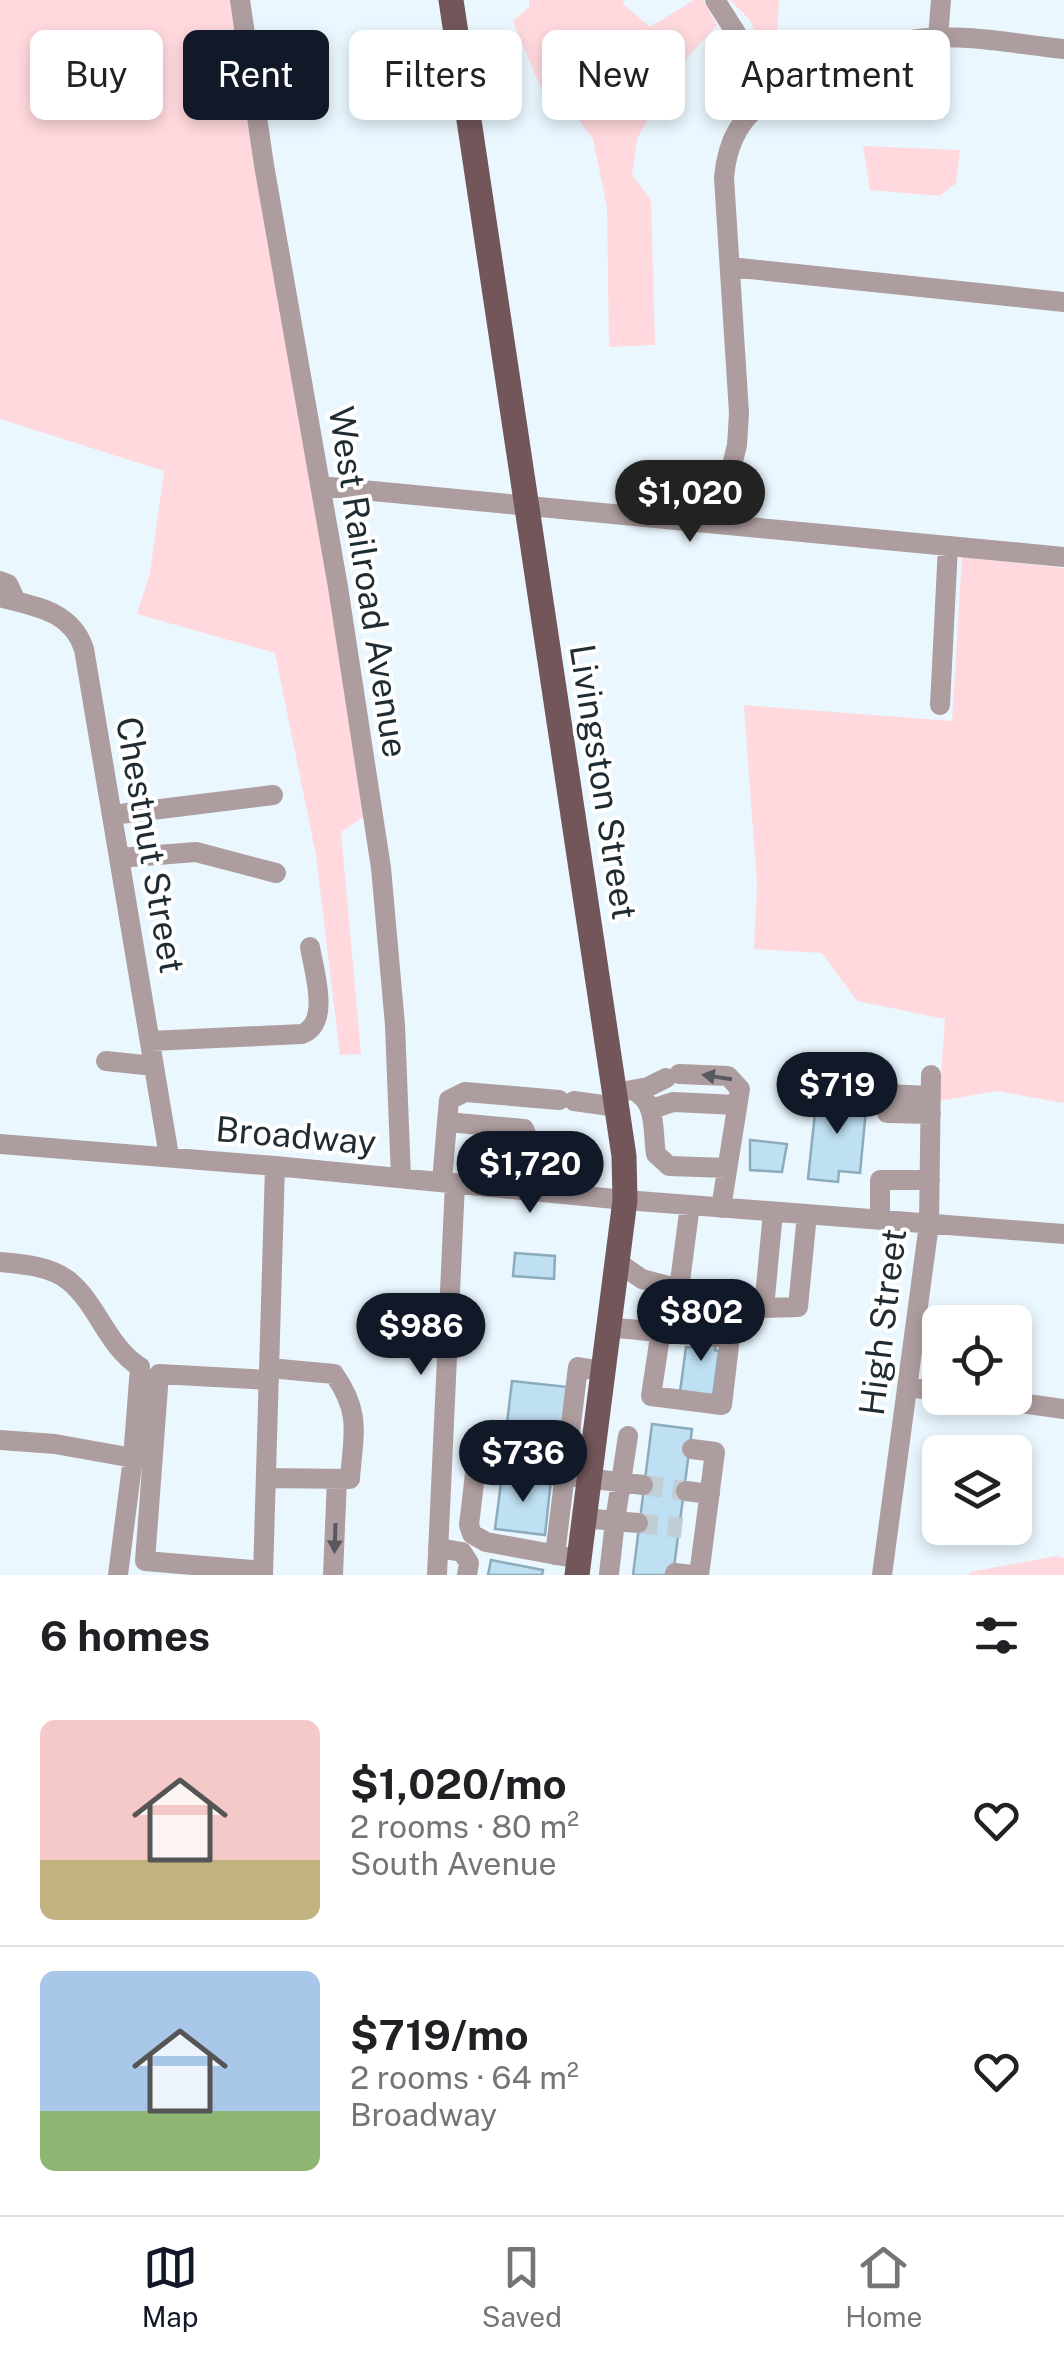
<!DOCTYPE html>
<html lang="en">
<head>
<meta charset="utf-8">
<style>
	:root { --surface:#fff; --page:#f2f2f2; --text:#202124; --muted:#757577; --line:#e0e0e0; --accent:#111827 }
	body { margin:0; font-family:"Public Sans",sans-serif; background:var(--page); color:var(--text); height:100vh; display:flex; flex-direction:column; font-size:38px; white-space:nowrap }
	* { box-sizing:border-box; margin:0 }
	p { font-size:32px; color:var(--muted) }
	.icon { flex:none; width:55px; height:55px; fill:none; stroke:currentColor; stroke-width:2; stroke-linecap:round; stroke-linejoin:round }
	.map { position:relative; height:1575px; overflow:hidden }
	.sheet { display:flex; flex-direction:column; background:var(--surface); flex:1 }
	.sheet>* { flex:none }
	.top-card { position:absolute; left:30px; top:30px; width:1005px; height:90px; display:flex; gap:20px }
	.fabs { position:absolute; left:922px; top:1305px; display:grid; gap:20px }
	.fabs a { display:grid; place-items:center; width:110px; height:110px; border-radius:15px; background:var(--surface); box-shadow:0 5px 15px #0003; font-size:50px }
	.price { position:absolute; translate:-50% -85px; padding:0 22px; border-radius:35px; background:var(--accent); color:#fff; font-size:32px; line-height:65px; filter:drop-shadow(0 2px 5px #0008) }
	.price::after { content:''; position:absolute; left:50%; top:60px; width:30px; height:22px; margin-left:-15px; background:inherit; clip-path:polygon(0 0,100% 0,50% 100%) }
	.price.active { background:#222; color:#fff }
	ul { padding:0; list-style:none }
	li { display:flex; align-items:center; gap:30px; height:250px; padding:0 40px }
	li+li { border-top:2px solid var(--line) }
	li span { display:grid; place-items:center; flex:none; width:280px; height:200px; border-radius:15px; color:#555 }
	li>.icon { margin-inline-start:auto }
	span .icon { width:120px; height:120px; fill:#fffc; stroke-width:1 }
	li b { font-size:42px }
	h2 { display:flex; justify-content:space-between; align-items:center; height:120px; padding:0 40px; font-size:42px }
	.pill { padding:0 35px; border-radius:15px; background:var(--surface); box-shadow:0 5px 15px #0003; font-size:35px; line-height:90px }
	.pill.active { background:var(--accent); color:#fff }
	.tabs { display:flex; justify-content:space-around; align-items:center; height:140px; border-top:2px solid var(--line); background:var(--surface); font-size:28px; color:var(--muted) }
	.tabs a { display:grid; justify-items:center; gap:5px }
	.tabs .active { color:var(--accent) }
	.map>svg:first-child { display:block }
</style>
</head>
<body>
<div class="map">
<svg width="1064" height="1575" viewBox="0 0 1064 1575">
	<rect width="100%" height="100%" fill="#eaf7ff"/>
	<path fill="#ffd9de" d="M0 0H240L371 812 341 832 361 1054 340 1055 316 855 275 653 137 614 150 573 164 471 0 419Z
		M529 0H624L623 4 650 27 694 0H703L717 25 679 67 659 44 633 52 639 88 659 97 637 139 632 175 651 200 655 345 609 347 607 207 593 139 577 118 552 115 513 21 529 7Z
		M730 0H779L777 34 796 56 788 83 760 50 751 21Z
		M863 146 960 150 956 183 940 196 870 190Z
		M962 557 1064 568V1103L997 1091 939 1101 945 1019 857 1001 822 953 754 949 757 885 744 705 952 721Z
		M1056 1556 1064 1558V1575H969L970 1572Z"/>
	<path fill="#bfdff2" stroke="#8cabbd" stroke-width="2.5" d="M817 1094 867 1099 860 1173 839 1171 838 1182 808 1179Z
		M750 1140 787 1144 782 1172 750 1170Z
		M515 1253 555 1256 554 1279 513 1276Z
		M702 1324 718 1325 715 1350 719 1351 713 1396 680 1392 686 1347 700 1348Z
		M512 1381 568 1387 559 1464 503 1457Z
		M652 1424 692 1429 673 1575H633Z
		M502 1475 551 1480 545 1535 495 1529Z
		M491 1560 543 1570 542 1575H488Z"/>
	<g fill="none" stroke-linecap="round" stroke-linejoin="round">
		<path stroke="#c1ced6" stroke-width="20" stroke-dasharray="20 10" stroke-linecap="butt" d="M643 1485 686 1491
			M638 1523 682 1528"/>
		<path stroke="#ae9d9f" stroke-width="20" d="M240 0 264 165 338 587 381 868 395 1025 401 1178
			M715 0 775 94
			M938 38 941 0
			M730 267 1064 302
			M320 486 1064 557
			M718 523 737 445 739 413 724 178C727 140 742 114 775 94 819 74 863 48 911 40 961 32 1014 44 1064 49
			M0 581 8 584 16 601
			M0 597C35 607 71 610 84 649L169 1156
			M940 705 948 546
			M112 815 273 795
			M119 858 196 852 276 873
			M150 1041 302 1034C331 1023 314 972 310 947
			M106 1061 154 1066
			M679 1074 728 1076 740 1089 721 1208
			M633 1090C658 1103 652 1130 656 1154L669 1166 727 1168
			M626 1091 648 1087 666 1078
			M574 1101 617 1107
			M652 1109 673 1102 737 1105
			M931 1114 887 1113V1094L931 1096
			M447 1122 449 1100 465 1092 559 1100
			M0 1144 275 1166 625 1200 1064 1234
			M442 1182 447 1122 524 1129 531 1146 525 1190
			M773 1212 764 1308 798 1307 807 1214
			M880 1220V1180H930
			M0 1262C22 1264 51 1266 69 1281 98 1305 107 1346 140 1367L133 1458
			M617 1262 642 1279 679 1289 690 1205
			M609 1328C649 1329 690 1338 730 1337L722 1405 651 1396 661 1330
			M907 1387 940 1391
			M984 1398 1064 1409
			M628 1436 615 1521 638 1523
			M0 1440 55 1444 133 1458 118 1575
			M692 1449 715 1452 699 1575
			M266 1478 350 1479C353 1434 362 1414 334 1374L269 1368
			M686 1491 710 1494
			M584 1518 615 1521 609 1574
			M438 1548 462 1552 469 1563 467 1575
			M555 1555 578 1367 603 1371
			M579 1559 486 1542 472 1534 469 1525 475 1474 513 1469 643 1485
			M263 1571 145 1561 159 1374 269 1380
			M675 1573 692 1575
			M263 1575 275 1166
			M333 1575 337 1479
			M437 1575 455 1183
			M882 1575 929 1224 931 1075"/>
		<path stroke="#72565a" stroke-width="25" d="M451 0 624 1156 625 1200 577 1575"/>
	</g>
	<defs><path id="oneway-solid" d="M-6-.8H1V-3.2L6.5 0L1 3.2V.8H-6Z" transform="scale(2.5)"/></defs>
	<g fill="#58595e">
		<use href="#oneway-solid" transform="translate(717 1077) rotate(-171)"/>
		<use href="#oneway-solid" transform="translate(335 1538) rotate(92)"/>
	</g>
	<g text-anchor="middle" stroke-width="8" stroke-linejoin="round" paint-order="stroke">
		<g font-size="35" fill="#1f2c33" stroke="#fff">
			<text transform="translate(368 582) rotate(81)" y="12">West Railroad Avenue</text>
			<text transform="translate(603 782) rotate(81)" y="12">Livingston Street</text>
			<text transform="translate(150 845) rotate(80)" y="12">Chestnut Street</text>
			<text transform="translate(296 1136) rotate(5)" y="12">Broadway</text>
			<text transform="translate(883 1322) rotate(-83)" y="12">High Street</text>
		</g>
	</g>
</svg>
<div class="fabs">
<a><svg class="icon" aria-label="locate" viewBox="0 0 24 24"><circle cx="12" cy="12" r="6"/><path d="M12 2v4M12 18v4M2 12h4M18 12h4"/></svg></a>
<a><svg class="icon" aria-label="layers" viewBox="0 0 24 24"><path d="M12 4l9 5-9 5-9-5zM3 14l9 5 9-5"/></svg></a>
</div>
<b class="price active" style="left:690px;top:545px">$1,020</b>
<b class="price" style="left:837px;top:1137px">$719</b>
<b class="price" style="left:530px;top:1216px">$1,720</b>
<b class="price" style="left:701px;top:1364px">$802</b>
<b class="price" style="left:421px;top:1378px">$986</b>
<b class="price" style="left:523px;top:1505px">$736</b>
<div class="top-card">
<a class="pill">Buy</a>
<a class="pill active">Rent</a>
<a class="pill">Filters</a>
<a class="pill">New</a>
<a class="pill">Apartment</a>
</div>
</div>
<section class="sheet">
<h2>6 homes<svg class="icon" aria-label="filters" viewBox="0 0 24 24"><path d="M4 7h16M4 17h16"/><circle cx="9" cy="7" r="2"/><circle cx="15" cy="17" r="2"/></svg></h2>
<ul>
<li><span style="background:linear-gradient(#f6c9c9 70%,#c2b280 0)"><svg class="icon" aria-label="home" viewBox="0 0 24 24"><path d="M3 11l9-7 9 7M6 9v11h12V9"/></svg></span><div><b>$1,020/mo</b><p>2 rooms · 80 m²</p><p>South Avenue</p></div><svg class="icon" aria-label="heart" viewBox="0 0 24 24"><path d="M12 20l-8-8c-3-5 5-10 8-4 3-6 11-1 8 4z"/></svg></li>
<li><span style="background:linear-gradient(#a9c7e8 70%,#8fb573 0)"><svg class="icon" aria-label="home" viewBox="0 0 24 24"><path d="M3 11l9-7 9 7M6 9v11h12V9"/></svg></span><div><b>$719/mo</b><p>2 rooms · 64 m²</p><p>Broadway</p></div><svg class="icon" aria-label="heart" viewBox="0 0 24 24"><path d="M12 20l-8-8c-3-5 5-10 8-4 3-6 11-1 8 4z"/></svg></li>
</ul>
</section>
<nav class="tabs">
<a class="active"><svg class="icon" aria-label="map" viewBox="0 0 24 24"><path d="M3 6l6-2 6 2 6-2v14l-6 2-6-2-6 2zM9 4v14M15 6v14"/></svg>Map</a>
<a><svg class="icon" aria-label="saved" viewBox="0 0 24 24"><path d="M7 4h10v16l-5-4-5 4z"/></svg>Saved</a>
<a><svg class="icon" aria-label="home" viewBox="0 0 24 24"><path d="M3 11l9-7 9 7M6 9v11h12V9"/></svg>Home</a>
</nav>
</body>
</html>
